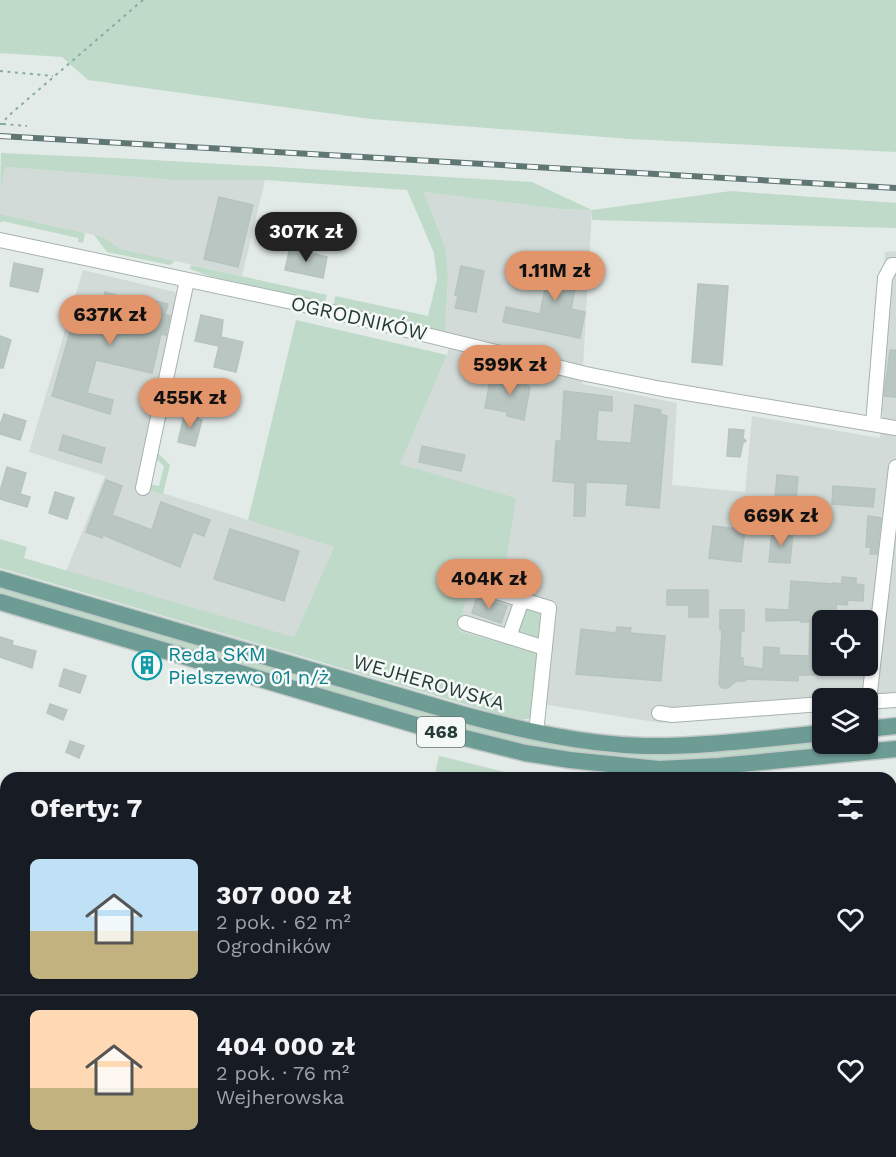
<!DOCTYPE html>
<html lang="pl">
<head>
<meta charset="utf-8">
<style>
	:root { --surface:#171b24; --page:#20242c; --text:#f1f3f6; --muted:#9ea1a6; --line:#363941; --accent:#e2946a }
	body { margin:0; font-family:"Work Sans",sans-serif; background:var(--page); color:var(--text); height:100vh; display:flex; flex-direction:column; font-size:22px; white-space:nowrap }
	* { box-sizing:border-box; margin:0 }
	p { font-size:20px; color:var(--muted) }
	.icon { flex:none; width:33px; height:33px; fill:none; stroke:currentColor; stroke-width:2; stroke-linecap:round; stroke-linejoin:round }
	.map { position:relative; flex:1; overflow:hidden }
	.panel { position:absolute; left:0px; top:772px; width:897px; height:386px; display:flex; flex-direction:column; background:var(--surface); border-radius:18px 18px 0 0; box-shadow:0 2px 4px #0004 }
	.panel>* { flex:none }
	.tools { position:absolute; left:812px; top:610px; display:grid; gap:12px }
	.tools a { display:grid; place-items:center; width:66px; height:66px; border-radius:9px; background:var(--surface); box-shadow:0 2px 4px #0004; font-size:30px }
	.price { position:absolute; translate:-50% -51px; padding:0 14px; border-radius:21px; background:var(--accent); color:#111; font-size:20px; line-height:39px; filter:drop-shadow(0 2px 3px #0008) }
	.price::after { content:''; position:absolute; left:50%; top:36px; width:18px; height:14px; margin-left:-9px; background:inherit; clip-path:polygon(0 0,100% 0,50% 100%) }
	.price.active { background:#222; color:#fff }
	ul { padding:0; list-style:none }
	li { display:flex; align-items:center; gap:18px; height:150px; padding:0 30px }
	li+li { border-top:2px solid var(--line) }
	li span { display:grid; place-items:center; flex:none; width:168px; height:120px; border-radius:9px; color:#555 }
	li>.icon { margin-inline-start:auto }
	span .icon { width:72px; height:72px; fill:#fffc; stroke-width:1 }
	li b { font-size:26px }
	h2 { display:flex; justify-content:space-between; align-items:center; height:72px; padding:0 30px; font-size:26px }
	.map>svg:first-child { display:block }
</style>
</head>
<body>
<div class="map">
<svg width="896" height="1157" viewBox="0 0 896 1157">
	<rect width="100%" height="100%" fill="#e3ebe9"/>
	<path fill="#d2dbd8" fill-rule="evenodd" d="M5 167 174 180H265L242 276 121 249 103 237 0 214V194Z
		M424 192 559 209 592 210 582 384 677 403 672 485 745 492 752 416 880 438 883 415 878 394 885 252 896 251V698L822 699V706L661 723 535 703 533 651 460 632 458 628 473 579 502 588 400 464 447 355 452 336 445 334 448 278 446 250ZM822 621H867V666H822Z
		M83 270 175 292 179 300 137 485 334 547 294 637 66 571 105 476 29 452Z"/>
	<path fill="#bfdac9" d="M0 0H896V152L630 139 371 119 88 80 62 57 0 53Z
		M1 153 136 159 532 182 592 210 731 191 896 203V228L592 220V210L559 209 424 192 446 250 448 278 445 334 334 304 335 296 428 316 437 279 434 253 407 190 265 180H174L5 167 0 194Z
		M0 214 85 233 83 243 78 242V238L2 221 0 223Z
		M94 235 103 237 121 249 175 261 170 265 107 252Z
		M191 265 327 295 325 302 209 276 190 269Z
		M296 320 447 355 400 464 516 498 502 588 473 579 458 628 460 632 533 651 539 656 533 717C522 723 507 716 495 713L0 568V539L27 547 24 558 294 637 334 547 248 520Z
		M157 442 158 453 170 465 163 494 148 489 149 484 159 486 164 466 154 457Z
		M0 587C116 622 233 656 349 690 428 713 508 741 591 750 668 759 745 749 822 742V744H854L725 757 671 760 609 757 563 751 502 739 412 715 0 593Z
		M526 607 536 610 543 618 541 638 536 641 522 637 519 632Z
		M439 756H440L529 778H434Z
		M278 1152H443L442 1157H279Z
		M695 1152H777L783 1157H673Z"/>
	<path fill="#92bcca" d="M541 1152H626L617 1157H537Z"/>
	<path fill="#b9c6c2" stroke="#b6c4c0" stroke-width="1.5" d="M219 197 253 205 238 267 204 259Z
		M290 247 327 257 323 278 285 270Z
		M552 254 581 260 571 309 585 312 580 338 503 322 506 307 540 314Z
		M14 263 43 269 38 292 10 286Z
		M461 266 484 271 476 312 455 308 458 296 455 295Z
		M698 284 728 286 722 365 692 362Z
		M105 292 142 303 143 298 168 304 165 314 170 316 166 335 161 334 152 373 96 360 87 393 113 400 110 414 52 396 76 311 98 317Z
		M201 315 223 320 221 337 243 342 236 372 214 367 219 346 195 341Z
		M0 336 11 340 3 368H0Z
		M890 350H896V397L884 396Z
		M509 370 528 375 526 386 530 387 524 420 507 416V412L485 408 490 381 507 385Z
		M564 391 612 397V411L598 410 596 441 631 443 635 405 661 410 660 414 667 416 659 508 626 505 628 484 586 482 585 516H574L575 483 553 481 556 441H561Z
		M185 412 199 415 198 419 202 420 195 446 178 442Z
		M4 414 26 421 20 440 0 434V425Z
		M729 429 744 430 743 438 746 441 743 443 740 457 727 456Z
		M63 435 105 448 101 463 59 450Z
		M422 446 465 455 461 471 419 462Z
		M7 467 26 473 20 494 30 497 27 507 0 499V491Z
		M777 475 798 477 795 513 774 511Z
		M106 480 122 486 112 515 152 530 161 502 210 520 204 536 193 532 180 567 103 535 102 538 86 532Z
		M833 486 875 489 873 507 832 504Z
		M55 492 74 498 67 519 49 513Z
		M868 516 881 518 877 554H870L871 547H866Z
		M713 526 745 530 741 562 709 558Z
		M230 529 299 551 284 601 214 579Z
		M772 531 793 533 790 563 769 562Z
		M842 577 856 578V584L864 585 863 601 848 600 847 605 836 604V621H822V675H798V681L746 679 745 681H736L728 688H722L719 684 722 630H720V610H744V631H741L740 658H743V666L763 669 764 647 779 648V655L809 656 810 622H801V620L766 621V609L789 610 791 581 833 584V583L842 584Z
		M667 590H708V617H689V605H667Z
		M477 597 507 606 501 623 472 613Z
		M617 627 631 628 630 633 665 636 661 681 576 674 581 629 616 633Z
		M0 637 13 641 12 645 36 651 32 668 0 657Z
		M64 669 86 676 80 693 59 686Z
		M50 704 67 710 63 720 47 713Z
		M70 741 84 746 79 758 66 752Z"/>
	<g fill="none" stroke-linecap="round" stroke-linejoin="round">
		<g stroke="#a6b3b0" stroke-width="16">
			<path id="minor" d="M0 240 292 302 586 374 662 389 896 428
				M873 424 885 278 892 265H896
				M143 488 187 280
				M476 586 549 608 536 733
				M465 623 545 648
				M509 637 522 600
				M867 702 896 700
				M659 713 672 715 822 704
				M867 717 896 467
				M0 878H6
				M0 922 6 923
				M891 1030H896"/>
		</g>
		<g stroke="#c2c8c7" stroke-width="19">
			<path id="major" d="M0 579 461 714C521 730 581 744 643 746 703 747 762 739 822 733
				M0 602 433 730 525 753 570 760 659 769 719 766 896 749
				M867 729 896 726"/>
		</g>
		<path stroke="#87aba4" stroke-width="2" stroke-dasharray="3 4.5" stroke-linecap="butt" d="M0 71 53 76
			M0 124H3L7 117 143 0
			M3 124 27 126"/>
		<use href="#minor" stroke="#fff" stroke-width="14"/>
		<use href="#major" stroke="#6d9c94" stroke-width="16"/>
		<g stroke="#607672" stroke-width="6">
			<path id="rail" d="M0 136 896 188"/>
		</g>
		<use href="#rail" stroke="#f4f8f6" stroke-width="4" stroke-dasharray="11" stroke-linecap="butt"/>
	</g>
	<defs>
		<g id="building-ring" transform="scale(1.5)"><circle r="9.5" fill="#f4f8f6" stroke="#0f9aa8" stroke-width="1.5"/><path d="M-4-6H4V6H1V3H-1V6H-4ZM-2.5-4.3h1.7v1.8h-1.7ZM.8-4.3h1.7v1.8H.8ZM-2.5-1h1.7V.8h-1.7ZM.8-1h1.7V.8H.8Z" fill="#0f9aa8"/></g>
	</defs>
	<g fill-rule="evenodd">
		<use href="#building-ring" x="147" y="665"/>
	</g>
	<g text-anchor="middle" stroke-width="5" stroke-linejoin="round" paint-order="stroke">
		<rect fill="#f4f8f6" stroke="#637470" stroke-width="1.5" x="417" y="717" width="48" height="30" rx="4.5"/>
		<g font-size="18" font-weight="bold" fill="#253b37">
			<text x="441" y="738">468</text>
		</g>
		<g font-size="20" fill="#253b37" stroke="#f4f8f6">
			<text transform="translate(359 318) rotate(13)" y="7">OGRODNIKÓW</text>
			<text transform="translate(429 682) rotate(16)" y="7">WEJHEROWSKA</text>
		</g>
		<g font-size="20" fill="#0d838f" stroke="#f4f8f6" text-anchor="start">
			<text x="168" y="661">Reda SKM<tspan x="168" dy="23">Pielszewo 01 n/ż</tspan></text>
		</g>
	</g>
</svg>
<div class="tools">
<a><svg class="icon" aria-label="locate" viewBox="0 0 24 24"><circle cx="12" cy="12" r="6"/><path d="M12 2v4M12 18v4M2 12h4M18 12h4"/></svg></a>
<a><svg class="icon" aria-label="layers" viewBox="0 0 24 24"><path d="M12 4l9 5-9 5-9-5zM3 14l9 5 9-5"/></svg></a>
</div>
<b class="price active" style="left:306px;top:263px">307K zł</b>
<b class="price" style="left:555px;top:302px">1.11M zł</b>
<b class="price" style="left:110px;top:346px">637K zł</b>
<b class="price" style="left:510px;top:396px">599K zł</b>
<b class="price" style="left:190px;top:429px">455K zł</b>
<b class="price" style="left:781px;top:547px">669K zł</b>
<b class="price" style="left:489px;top:610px">404K zł</b>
<section class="panel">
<h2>Oferty: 7<svg class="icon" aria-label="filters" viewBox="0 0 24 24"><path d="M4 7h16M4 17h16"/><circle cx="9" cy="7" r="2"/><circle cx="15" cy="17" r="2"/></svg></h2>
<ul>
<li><span style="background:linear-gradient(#bfe0f5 60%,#c2b280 0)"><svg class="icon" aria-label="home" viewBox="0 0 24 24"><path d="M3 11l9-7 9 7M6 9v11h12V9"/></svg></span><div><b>307 000 zł</b><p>2 pok. · 62 m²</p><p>Ogrodników</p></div><svg class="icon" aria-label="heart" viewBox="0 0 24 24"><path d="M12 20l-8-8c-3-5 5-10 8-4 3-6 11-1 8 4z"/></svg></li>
<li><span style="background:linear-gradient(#ffd9b3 65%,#c2b280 0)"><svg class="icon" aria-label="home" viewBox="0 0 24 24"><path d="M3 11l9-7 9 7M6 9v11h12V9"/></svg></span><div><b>404 000 zł</b><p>2 pok. · 76 m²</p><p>Wejherowska</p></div><svg class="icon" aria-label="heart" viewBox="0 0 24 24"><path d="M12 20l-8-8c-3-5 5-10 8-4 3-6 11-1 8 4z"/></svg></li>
</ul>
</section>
</div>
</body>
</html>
